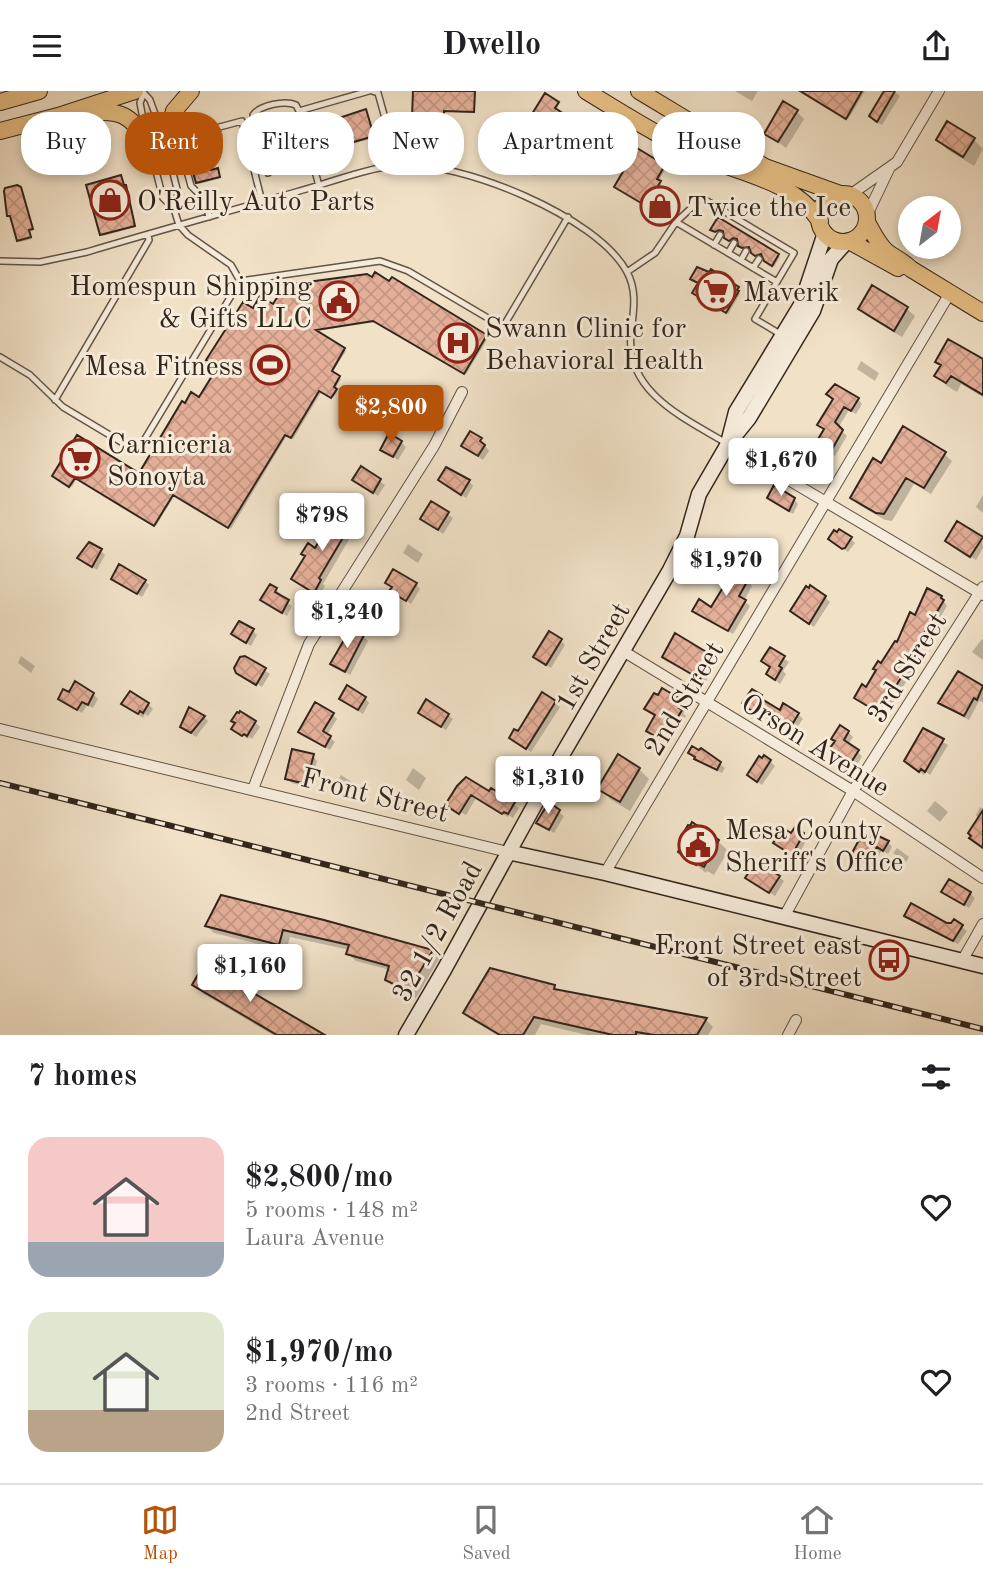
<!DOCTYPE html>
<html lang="en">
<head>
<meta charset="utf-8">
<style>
	:root { --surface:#fff; --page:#f2f2f2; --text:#202124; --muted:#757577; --line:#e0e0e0; --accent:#b45309 }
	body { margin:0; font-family:"Old Standard TT",serif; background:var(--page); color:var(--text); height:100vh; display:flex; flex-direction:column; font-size:26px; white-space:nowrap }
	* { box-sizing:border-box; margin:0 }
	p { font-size:23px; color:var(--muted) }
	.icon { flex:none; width:38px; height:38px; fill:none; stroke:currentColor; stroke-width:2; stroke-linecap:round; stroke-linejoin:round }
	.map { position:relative; height:944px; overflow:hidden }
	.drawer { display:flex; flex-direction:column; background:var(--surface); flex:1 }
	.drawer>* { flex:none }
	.hud { position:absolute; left:21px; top:21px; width:942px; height:63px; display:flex; gap:14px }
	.needle { width:46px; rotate:31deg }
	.tools { position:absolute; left:898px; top:105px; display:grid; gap:14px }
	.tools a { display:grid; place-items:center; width:63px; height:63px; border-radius:50%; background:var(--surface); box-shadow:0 4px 10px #0003; font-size:35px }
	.price { position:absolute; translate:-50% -60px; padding:0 16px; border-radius:7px; background:#fff; color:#222; font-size:23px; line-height:46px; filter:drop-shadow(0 2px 4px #0008) }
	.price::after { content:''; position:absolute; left:50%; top:42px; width:21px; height:16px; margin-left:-10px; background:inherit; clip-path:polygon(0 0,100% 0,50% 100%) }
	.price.on { background:var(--accent); color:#fff }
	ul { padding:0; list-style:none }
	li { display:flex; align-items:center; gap:21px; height:175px; padding:0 28px }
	li span { display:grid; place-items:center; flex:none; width:196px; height:140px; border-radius:21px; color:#555 }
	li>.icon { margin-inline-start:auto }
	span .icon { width:84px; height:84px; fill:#fffc; stroke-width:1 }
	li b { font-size:30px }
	h2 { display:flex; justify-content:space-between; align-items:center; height:84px; padding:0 28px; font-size:30px }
	.tag { padding:0 24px; border-radius:28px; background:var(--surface); box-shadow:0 4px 10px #0003; font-size:24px; line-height:63px }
	.tag.on { background:var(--accent); color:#fff }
	header { display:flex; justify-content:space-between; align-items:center; height:91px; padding:0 28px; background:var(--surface); font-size:32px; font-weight:700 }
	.menu { display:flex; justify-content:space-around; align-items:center; height:98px; border-top:2px solid var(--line); background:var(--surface); font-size:19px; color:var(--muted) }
	.menu a { display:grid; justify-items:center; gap:4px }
	.menu .on { color:var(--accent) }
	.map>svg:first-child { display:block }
</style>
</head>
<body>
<header><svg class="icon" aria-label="menu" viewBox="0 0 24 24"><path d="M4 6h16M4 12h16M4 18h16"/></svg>Dwello<svg class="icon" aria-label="share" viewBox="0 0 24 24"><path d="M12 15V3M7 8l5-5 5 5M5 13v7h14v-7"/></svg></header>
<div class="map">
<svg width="983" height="944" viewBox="0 0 983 944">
	<defs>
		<pattern id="building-cross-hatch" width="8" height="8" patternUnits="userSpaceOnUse" patternTransform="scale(1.75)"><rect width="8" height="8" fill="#e4af99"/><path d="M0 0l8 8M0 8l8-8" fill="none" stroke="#c49683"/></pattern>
	</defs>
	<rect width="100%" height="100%" fill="#f1e1c7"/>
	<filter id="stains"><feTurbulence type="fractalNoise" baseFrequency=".00286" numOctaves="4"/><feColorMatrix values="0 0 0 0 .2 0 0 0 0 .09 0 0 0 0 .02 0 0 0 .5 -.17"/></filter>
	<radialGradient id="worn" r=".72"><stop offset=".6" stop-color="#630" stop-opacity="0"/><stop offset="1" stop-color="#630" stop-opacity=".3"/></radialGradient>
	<path fill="#0003" d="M415 0H476L475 22 445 21V28H434V32L426 31 425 28 414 25Z
		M735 0H758L752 10Z
		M801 0H865L848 28Z
		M886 0H894L900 5 882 34 875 30Z
		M558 12 559 14 556 20 571 30 537 84 518 71V66Z
		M365 20 374 47 341 56 342 60 327 64 323 55 319 53 317 36Z
		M796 20 804 28 786 57 766 42Z
		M277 32 288 66 273 70 272 68Z
		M973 48 983 58 974 75 948 59 938 49Z
		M203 53 212 80 217 79 221 87 199 93 197 91Z
		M664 75 666 77 658 91 661 93 654 106 666 114 661 122 618 97Z
		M124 95 127 97 135 136 103 145 101 143Z
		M22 100 34 139 30 140 32 148 20 151 9 125Z
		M719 129 778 164 780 166 774 176 768 172 764 165 758 166 755 164 751 157H742L739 149 732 151 725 141 718 142 714 140Z
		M948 136 957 144 953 150 948 149Z
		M927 156H944L940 163Z
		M709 184 740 199 738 201 740 203 728 223 696 203Z
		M393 188 488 247 466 283 376 231 315 240 346 260 332 282 341 288 335 298 337 301 333 307 322 300 293 348 287 344 231 438 175 404 156 435 77 387 72 396 56 387 140 385 200 308 253 219 390 192Z
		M873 196 907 218 915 225 902 246 867 225 860 218Z
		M861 270 879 282 875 290 857 278Z
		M937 271 983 272V306L961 293 957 301 947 295 937 285 942 276Z
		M422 308 426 313 418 326 400 313Z
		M835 308H858L862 313 856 323 849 319 838 337 847 345 835 365 831 363 819 382 815 379 813 383 801 376 825 339Z
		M383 315 387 319 378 333 364 324Z
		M470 342 481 349 489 360 483 369 463 354Z
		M401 351 406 356 398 369 382 358Z
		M944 363 952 370 931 403 914 393 892 430 885 429 859 414 852 406 882 374Z
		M361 377 385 394 378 405 354 389Z
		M440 389 469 390 473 395 466 407Z
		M983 404V422L976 416Z
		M769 407 794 408 798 413 793 423Z
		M432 413 453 427 443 443 422 428Z
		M356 424 361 428 323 493 325 495 319 505 298 493 294 488 316 459 329 445Z
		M982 447 983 457 976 469 951 454Z
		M830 448H851L855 452 848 461Z
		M408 453 423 463 418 472 403 462Z
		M101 460 105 464 97 479 79 467Z
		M744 475 748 480 746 485 752 495 744 510 750 515 733 543 694 520 712 518 728 492 723 487Z
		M113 487 145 490 149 494 142 506Z
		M416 493 420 498 411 513 392 500Z
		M271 495 281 503 279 506 292 515 287 525 262 509Z
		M928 500 941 507 947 515 917 566 920 569 884 626 861 611 882 574 916 527Z
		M825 506 830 511 814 536 792 520Z
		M253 540 257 544 251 555 233 543Z
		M363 545 368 550 350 584 333 572Z
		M676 545 717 571 705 592 664 565Z
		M982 548 983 549V569L972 561Z
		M561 550 565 554 551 577 540 570Z
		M770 558 789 571 783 580 786 583 780 593 768 583 772 577Z
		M21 565 35 575 31 582 18 572Z
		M245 567 270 583 262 596 239 582Z
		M959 582 983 597V611L979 610 969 629 940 612Z
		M663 600 687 616 683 623 686 625 669 653 648 639 656 625 647 618Z
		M70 603H93L98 608 93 617 87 614 82 622 60 608Z
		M761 605 764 611 780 621 798 623 803 628 798 635 795 633 793 637 771 624 768 628 751 620 746 616Z
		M365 607 369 612 363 623 341 608Z
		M555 611 560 616 531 661 511 647Z
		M123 613H148L153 618 148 625 145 623 143 627Z
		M420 622 448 624 453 628 446 639Z
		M332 623 337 628 327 644 335 651 330 659 305 645Z
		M204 626 208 630 196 646 182 636Z
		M255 631 260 636 252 648 249 646 248 648 234 638Z
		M924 640 948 654 930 684 926 681 924 684 910 674Z
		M848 641 853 646 848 654 862 665 856 676 835 661Z
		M690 662 720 673 725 677 722 682 701 672Z
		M313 665 317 670 310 697 292 692 287 687Z
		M770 670 775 675 762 694 754 688Z
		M413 677 426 687 419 699 406 689Z
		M639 678 649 688 630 720 610 708 600 697Z
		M341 684 358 695 354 702 337 691Z
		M458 696 489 702 492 699 519 717 513 727 509 724 508 726 476 707 466 724 450 715Z
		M935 710 948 721 940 731 927 720Z
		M549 714 564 725 554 742 538 732Z
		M980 716 983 718V756L979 728 976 724Z
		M802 743 807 748 797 767 775 752 792 745Z
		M718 750 728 760 714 784 707 780 706 782 680 761Z
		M888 751 892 756 888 763 882 759 872 776 855 763 865 752Z
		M897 757 909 766 906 771 893 762Z
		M779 786 784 790 775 805 748 787Z
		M943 801 970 802 975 807 969 817Z
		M222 806 432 861 439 868 416 907 394 896 387 888 390 879 356 870 348 863 350 859 290 846 286 860 214 842 207 835Z
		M906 825 951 835 954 830 967 840 958 853 911 829Z
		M194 893 322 944H273L204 903Z
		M554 896 559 900 706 929 713 936 708 944H587L541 933 535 944H497L472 929 465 922Z"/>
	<path fill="url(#building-cross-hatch)" stroke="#32251b" stroke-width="2" d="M413 0H475L474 21 444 20V27H433V31L423 30V26H412Z
		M800 0H862L846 28Z
		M884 0H895L877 31 869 25Z
		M545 2 559 11 555 17 570 27 534 83 514 70 516 66 506 60 526 27 532 23Z
		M783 10 798 19 778 51 764 43Z
		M366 18 374 45 340 55 341 58 323 63 320 53 317 54 315 35Z
		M278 30 288 64 270 69 261 34Z
		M947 30 975 47 963 66 936 49Z
		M203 51 211 79 218 77 220 86 196 92 187 61 192 59 191 54Z
		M637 57 665 74 657 88 661 90 653 103 665 110 658 122 614 96Z
		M121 84 124 94H126L135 135 100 144 86 94Z
		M17 94 21 96 33 138 29 139 31 146 17 150 10 125H7L4 100 5 97Z
		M718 126 779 163 772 175 764 170 761 163 755 165 751 162 749 156 742 157 738 155 737 148 733 147 729 150 724 147 723 140 719 139 715 141 710 139Z
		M697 176 709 181 711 178 739 196 737 199 739 200 726 222 692 202 698 192 690 188Z
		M375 181 389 190 392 186 487 244 464 283 373 230 316 239 345 257 332 280 340 285 334 296 337 298 331 307 319 300 291 347 285 344 228 437 173 404 154 435 75 387 69 396 52 385 77 344 139 382 182 310 185 312 191 301 199 306 212 285 202 279 208 270 206 269 243 211 253 217 260 205 273 213 285 194 367 183 372 186Z
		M872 194 908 216 894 240 858 218Z
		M948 248 983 268V304L951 285 946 292 934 285 941 274 935 271Z
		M835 293 859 307 851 320 844 316 835 331 843 339 830 362 826 360 814 379 810 376 808 380 794 372 802 358 810 362 824 338 817 334 833 308 826 303Z
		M408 297 423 307 413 323 398 313Z
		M368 303 384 314 372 330 357 319Z
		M903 335 946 361 924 397 906 387 884 423 876 422 850 407 873 367 881 372Z
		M470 340 482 347 480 350 485 354 478 365 461 355Z
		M389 342 402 350 393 366 380 359Z
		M361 375 381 388 373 402 352 389Z
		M446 376 470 389 461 404 438 389Z
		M774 394 795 407 789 420 767 407Z
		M431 410 449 421 438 439 420 428Z
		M346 416 357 423 319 487 321 489 314 502 291 488 305 465 301 463 308 452 315 457 325 440 329 443 335 434Z
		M957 430 983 446 970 466 945 450Z
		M839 438 852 446 845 457 842 458 828 448 834 439 837 441Z
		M89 451 102 458 92 476 77 467Z
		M735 468 745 474 742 480 747 484 745 487 748 489 739 505 746 509 728 540 692 520 699 508 711 516 727 490 721 487 731 470 733 472Z
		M119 473 146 489 137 503 111 488Z
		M393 478 417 492 406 510 389 500 392 496 385 492Z
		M270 493 277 497 275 501 289 509 282 522 260 509Z
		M810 494 826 505 809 533 790 520 806 495 809 497Z
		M927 497 942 505 941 507 944 509 913 561 916 563 879 622 854 607 862 593 866 596 876 579 873 578 878 570 881 572 895 550 897 551 910 521 915 524Z
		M239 530 254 538 246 552 231 543Z
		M353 537 364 544 345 581 330 573 348 542 350 543Z
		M549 540 562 548 546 574 533 566Z
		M675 542 713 565 700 588 662 566Z
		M770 556 785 565 779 575 782 577 775 589 766 583 770 576 761 570Z
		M245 565 266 577 256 594 236 582 234 577 240 566Z
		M958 580 983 595 977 609 974 607 964 625 938 612Z
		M75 590 94 602 88 614 82 611 77 619 58 608 63 598 69 601Z
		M347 594 366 606 358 619 339 608Z
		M662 597 684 610 679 617 682 619 664 650 646 640 655 624 644 618 654 602 658 604Z
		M752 598 762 604 760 607 780 619 783 612 799 622 793 632 790 630 788 634 766 621 763 625 744 616 745 614 742 612Z
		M130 600 149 612 143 622 140 620 138 623 121 613Z
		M542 601 556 610 526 658 509 647 514 638 518 640Z
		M426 608 449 623 441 636 418 622Z
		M315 611 334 622 323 640 331 645 325 656 298 641Z
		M189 616 205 625 191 642 180 636Z
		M240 620 256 630 247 645 244 643 242 645 231 638 235 632 231 630 237 621 239 622Z
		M840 634 849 640 844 649 859 659 850 673 833 662 834 659 830 657 835 650 831 648Z
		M923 637 944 648 925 681 921 678 919 681 904 670Z
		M692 655 699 659 701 657 721 671 717 679 694 668 695 666 688 662Z
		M292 658 314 663 306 693 285 688Z
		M618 663 640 677 620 711 597 698Z
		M764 664 771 669 757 691 747 684 759 665 762 667Z
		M466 686 489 700 491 697 515 711 508 723 504 721 502 723 471 704 459 723 445 714 457 695Z
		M549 711 560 719 549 739 536 732Z
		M983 719V757L969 747 971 745 968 742Z
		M692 731 719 749 704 776 697 772 696 774 678 761 681 755 679 753 684 745 682 744 688 734 690 735Z
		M795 736 804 742 792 764 773 752 783 737 791 742Z
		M870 741 889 750 883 760 877 756 867 772 853 764V760L860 747 864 750Z
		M756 770 780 785 769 802 745 787Z
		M949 788 971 801 964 814 941 801Z
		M221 804 324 829 433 859 408 900 385 889 389 875 346 863 349 854 283 839 279 854 205 835Z
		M911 812 947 832H951L954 828 963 834 953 850 904 825Z
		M204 873 325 944H277L192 894Z
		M490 877 555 894 554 898 707 927 697 944H654L636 941V944H613L534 926 523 944H500L463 922Z"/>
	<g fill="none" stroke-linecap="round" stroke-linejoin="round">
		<g stroke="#625446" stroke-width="8">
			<path id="lane" d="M372 0 378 2 398 74
				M143 1 150 9 163 45
				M143 4 140 12 145 38
				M299 20 369 0
				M149 54 163 107 174 118 179 134 188 144 231 174 240 190 380 170 408 180 503 236 568 126
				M166 54 178 102 174 118
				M268 82 253 24C260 14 285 9 296 14L299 20 319 95
				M209 126 205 109 191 95 181 58 182 51 186 45 242 30 262 111
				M676 131 777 191
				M714 154 720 144
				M728 162 734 152
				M741 169 746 160
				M0 170 40 171 87 161C157 140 227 121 296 101 325 93 370 76 399 74 460 70 597 125 627 181 638 201 633 222 631 243 625 301 684 327 726 352
				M753 177 759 168
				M627 181 655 162 676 131 702 107 794 162 755 228 780 243
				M0 266 30 284 63 316 133 358 140 356 240 190
				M55 309 149 149 148 144"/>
		</g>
		<g stroke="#625446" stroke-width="12">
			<path id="street" d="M850 104 897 71 939 0
				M867 124 889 78
				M728 353 983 504
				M623 560 853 700 983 787
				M0 638 508 761
				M253 698 309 553 434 355 462 301
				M605 782 950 202
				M784 826 853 700 983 496
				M962 870 983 833
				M788 944 796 929"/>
		</g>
		<g stroke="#32251b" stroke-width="17">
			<path id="secondary" d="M728 352 736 321 801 214 825 142
				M508 761 605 782 983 875
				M406 944 444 879 562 664 670 479 687 445 699 403 728 353 749 327 813 220 831 168 847 150"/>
		</g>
		<g stroke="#32251b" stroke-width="18">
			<path id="primary" d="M586 0C620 21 654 42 689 60 734 82 790 86 820 130
				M639 0 765 76 843 104
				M0 11 39 0
				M88 22C120 18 131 24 148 51
				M0 40 58 25 135 0
				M165 52 174 20 191 0
				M819 127a24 24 0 1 1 48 0a24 24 0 1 1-48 0Z
				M867 131C873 142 878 153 887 161 895 167 903 170 911 178L983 222
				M849 150 898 177"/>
		</g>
		<use href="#lane" stroke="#f6ecdb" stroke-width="5"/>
		<use href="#street" stroke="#f6ecdb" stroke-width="10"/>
		<use href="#secondary" stroke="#f6ecdb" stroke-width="14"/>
		<use href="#primary" stroke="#e8c084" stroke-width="16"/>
		<g stroke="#32251b" stroke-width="6">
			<path id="rail" d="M0 692 983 938"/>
		</g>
		<use href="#rail" stroke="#f6ecdb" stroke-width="3.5" stroke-dasharray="10" stroke-linecap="butt"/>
	</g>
	<defs>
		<g id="shop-ring" transform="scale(2.0125)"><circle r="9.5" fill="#f6ecdb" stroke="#8f2418" stroke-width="1.5"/><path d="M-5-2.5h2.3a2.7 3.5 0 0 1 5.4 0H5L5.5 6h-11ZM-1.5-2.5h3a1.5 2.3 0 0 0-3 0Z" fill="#8f2418"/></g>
		<g id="supermarket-ring" transform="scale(2.0125)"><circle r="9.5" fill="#f6ecdb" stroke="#8f2418" stroke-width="1.5"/><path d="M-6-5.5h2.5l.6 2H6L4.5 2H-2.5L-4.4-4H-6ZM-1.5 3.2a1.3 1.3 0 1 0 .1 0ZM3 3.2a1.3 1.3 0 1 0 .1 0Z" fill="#8f2418"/></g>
		<g id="civic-ring" transform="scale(2.0125)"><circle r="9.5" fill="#f6ecdb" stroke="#8f2418" stroke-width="1.5"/><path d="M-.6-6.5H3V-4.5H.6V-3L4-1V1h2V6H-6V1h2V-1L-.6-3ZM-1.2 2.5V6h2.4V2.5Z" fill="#8f2418"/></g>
		<g id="hospital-ring" transform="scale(2.0125)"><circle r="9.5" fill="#f6ecdb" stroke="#8f2418" stroke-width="1.5"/><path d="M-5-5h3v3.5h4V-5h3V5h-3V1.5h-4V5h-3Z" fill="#8f2418"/></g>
		<g id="stadium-ring" transform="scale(2.0125)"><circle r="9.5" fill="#f6ecdb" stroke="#8f2418" stroke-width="1.5"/><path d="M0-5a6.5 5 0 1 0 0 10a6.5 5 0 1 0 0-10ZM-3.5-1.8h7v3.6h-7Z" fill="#8f2418"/></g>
		<g id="bus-ring" transform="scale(2.0125)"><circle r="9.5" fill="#f6ecdb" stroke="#8f2418" stroke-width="1.5"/><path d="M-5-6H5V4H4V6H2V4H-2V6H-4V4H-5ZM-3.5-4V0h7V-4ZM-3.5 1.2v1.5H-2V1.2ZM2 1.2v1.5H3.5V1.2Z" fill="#8f2418"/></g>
	</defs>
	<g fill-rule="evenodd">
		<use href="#shop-ring" x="110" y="109"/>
		<use href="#shop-ring" x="660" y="115"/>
		<use href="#supermarket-ring" x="716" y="200"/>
		<use href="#civic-ring" x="339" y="210"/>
		<use href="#hospital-ring" x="458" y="252"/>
		<use href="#stadium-ring" x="270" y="274"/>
		<use href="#supermarket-ring" x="80" y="368"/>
		<use href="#civic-ring" x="698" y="754"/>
		<use href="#bus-ring" x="889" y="869"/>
	</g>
	<g text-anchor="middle" stroke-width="6" stroke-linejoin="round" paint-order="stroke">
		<g font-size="28" fill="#32251b" stroke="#f6ecdb" text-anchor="start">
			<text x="137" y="119">O'Reilly Auto Parts</text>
			<text x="687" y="125">Twice the Ice</text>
			<text x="312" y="204" text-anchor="end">Homespun Shipping<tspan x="312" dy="32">&amp; Gifts LLC</tspan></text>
			<text x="743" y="210">Maverik</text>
			<text x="485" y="246">Swann Clinic for<tspan x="485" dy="32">Behavioral Health</tspan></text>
			<text x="243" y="284" text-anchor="end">Mesa Fitness</text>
			<text x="107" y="362">Carniceria<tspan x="107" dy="32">Sonoyta</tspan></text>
			<text x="725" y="748">Mesa County<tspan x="725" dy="32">Sheriff's Office</tspan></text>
			<text x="862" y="863" text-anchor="end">Front Street east<tspan x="862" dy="32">of 3rd Street</tspan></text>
		</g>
		<g font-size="28" fill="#32251b" stroke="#f6ecdb">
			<text transform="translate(592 565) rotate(-60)" y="10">1st Street</text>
			<text transform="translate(906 576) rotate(-58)" y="10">3rd Street</text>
			<text transform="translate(683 607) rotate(-59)" y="10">2nd Street</text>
			<text transform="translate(816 653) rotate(32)" y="10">Orson Avenue</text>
			<text transform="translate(375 703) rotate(14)" y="10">Front Street</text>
			<text transform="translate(436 840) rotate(-61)" y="10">32 1/2 Road</text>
		</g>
	</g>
	<rect width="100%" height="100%" filter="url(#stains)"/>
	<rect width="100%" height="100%" fill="url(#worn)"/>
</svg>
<div class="tools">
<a><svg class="needle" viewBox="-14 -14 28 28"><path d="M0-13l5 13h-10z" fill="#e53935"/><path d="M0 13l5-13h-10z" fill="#757577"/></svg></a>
</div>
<b class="price on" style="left:391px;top:354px">$2,800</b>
<b class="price" style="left:781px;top:407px">$1,670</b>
<b class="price" style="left:322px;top:462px">$798</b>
<b class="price" style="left:726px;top:507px">$1,970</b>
<b class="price" style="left:347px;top:559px">$1,240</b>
<b class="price" style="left:548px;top:725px">$1,310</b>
<b class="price" style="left:250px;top:913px">$1,160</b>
<div class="hud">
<a class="tag">Buy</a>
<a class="tag on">Rent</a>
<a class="tag">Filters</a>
<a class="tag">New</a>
<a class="tag">Apartment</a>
<a class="tag">House</a>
</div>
</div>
<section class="drawer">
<h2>7 homes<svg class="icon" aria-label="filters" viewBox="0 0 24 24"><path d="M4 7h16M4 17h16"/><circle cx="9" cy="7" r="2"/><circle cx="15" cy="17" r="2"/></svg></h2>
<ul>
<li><span style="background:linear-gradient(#f6c9c9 75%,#9aa5b1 0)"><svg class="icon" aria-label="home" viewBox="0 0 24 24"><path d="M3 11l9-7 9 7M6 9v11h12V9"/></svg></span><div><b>$2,800/mo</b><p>5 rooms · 148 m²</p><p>Laura Avenue</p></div><svg class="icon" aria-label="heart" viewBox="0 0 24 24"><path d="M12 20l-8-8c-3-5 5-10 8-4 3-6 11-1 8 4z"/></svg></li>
<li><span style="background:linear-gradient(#dfe7d0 70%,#b9a48a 0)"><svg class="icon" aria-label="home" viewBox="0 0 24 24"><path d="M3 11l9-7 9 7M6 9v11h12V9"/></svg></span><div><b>$1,970/mo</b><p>3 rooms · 116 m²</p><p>2nd Street</p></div><svg class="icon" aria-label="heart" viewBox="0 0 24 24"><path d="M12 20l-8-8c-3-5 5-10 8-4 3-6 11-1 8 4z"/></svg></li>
</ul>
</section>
<nav class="menu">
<a class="on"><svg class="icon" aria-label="map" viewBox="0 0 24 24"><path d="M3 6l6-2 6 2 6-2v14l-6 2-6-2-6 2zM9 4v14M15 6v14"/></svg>Map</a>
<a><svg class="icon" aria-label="saved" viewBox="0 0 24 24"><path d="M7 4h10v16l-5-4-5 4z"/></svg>Saved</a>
<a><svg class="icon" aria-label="home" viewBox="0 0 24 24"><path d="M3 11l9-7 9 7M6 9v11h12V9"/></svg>Home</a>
</nav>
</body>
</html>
